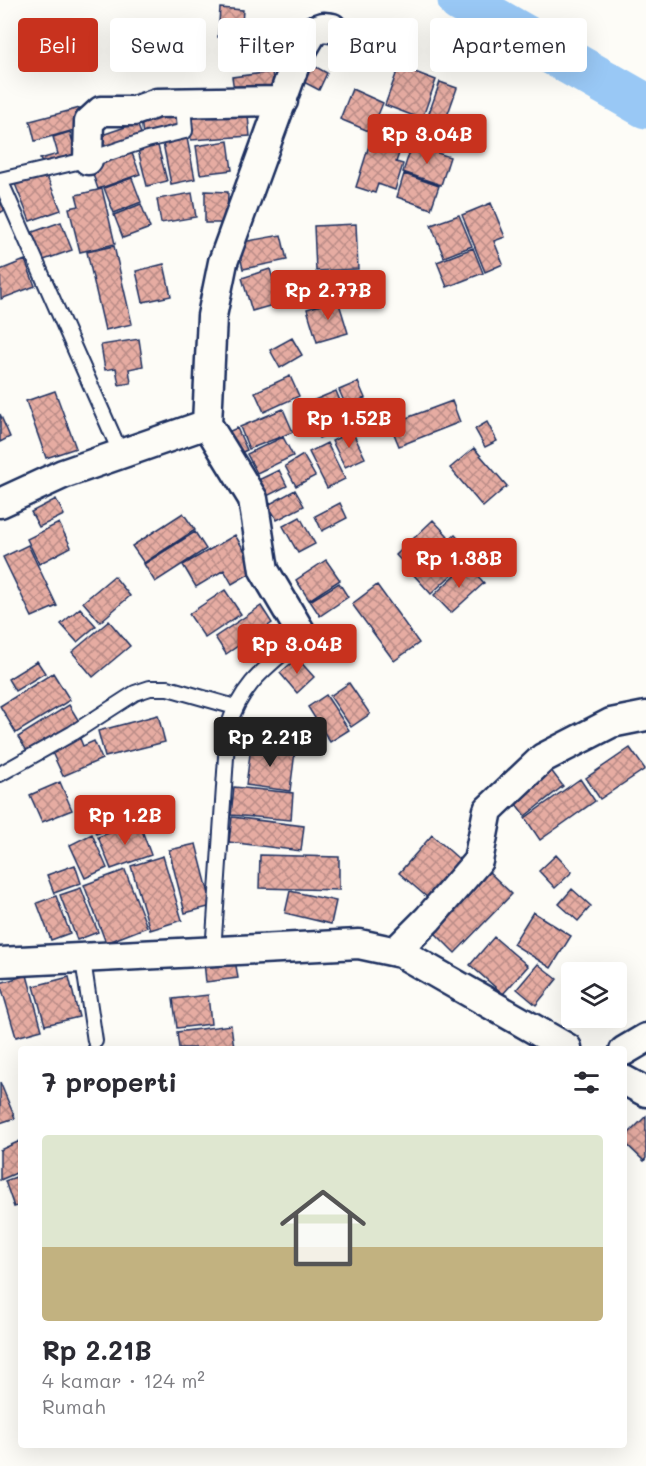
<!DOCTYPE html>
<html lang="id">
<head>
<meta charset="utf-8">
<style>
	:root { --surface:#fff; --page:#f2f2f3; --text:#2b2b33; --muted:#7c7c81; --accent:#c8321e }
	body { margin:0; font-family:Mali,sans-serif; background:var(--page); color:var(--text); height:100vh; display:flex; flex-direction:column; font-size:22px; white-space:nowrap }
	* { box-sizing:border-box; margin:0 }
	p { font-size:20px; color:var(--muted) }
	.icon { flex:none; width:33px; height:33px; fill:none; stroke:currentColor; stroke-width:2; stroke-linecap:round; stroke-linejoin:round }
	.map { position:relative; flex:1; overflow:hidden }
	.drawer { position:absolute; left:18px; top:1046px; width:609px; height:402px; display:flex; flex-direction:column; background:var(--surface); border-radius:6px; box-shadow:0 6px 24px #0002 }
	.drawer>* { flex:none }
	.hud { position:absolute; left:18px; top:18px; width:610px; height:54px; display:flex; gap:12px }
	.controls { position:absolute; left:561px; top:962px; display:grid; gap:12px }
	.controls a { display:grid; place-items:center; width:66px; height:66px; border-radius:6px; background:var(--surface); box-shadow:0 6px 24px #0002; font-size:30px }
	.price { position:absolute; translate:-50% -51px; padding:0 14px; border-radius:6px; background:var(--accent); color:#fff; font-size:20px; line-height:39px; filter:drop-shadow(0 2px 3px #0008) }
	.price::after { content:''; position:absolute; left:50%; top:36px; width:18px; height:14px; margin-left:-9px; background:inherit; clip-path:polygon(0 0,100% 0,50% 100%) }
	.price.on { background:#222; color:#fff }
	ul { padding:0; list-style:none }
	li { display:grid; align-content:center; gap:12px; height:318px; padding:0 24px }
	li span { display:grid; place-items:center; height:186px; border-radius:6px; color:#555 }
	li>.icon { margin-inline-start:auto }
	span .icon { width:108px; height:108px; fill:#fffc; stroke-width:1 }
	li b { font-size:26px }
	h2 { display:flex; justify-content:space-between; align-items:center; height:72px; padding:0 24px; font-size:26px }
	.chip { padding:0 21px; border-radius:6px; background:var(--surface); box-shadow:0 6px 24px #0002; font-size:21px; line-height:54px }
	.chip.on { background:var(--accent); color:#fff }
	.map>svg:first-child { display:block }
</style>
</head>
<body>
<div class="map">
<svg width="646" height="1466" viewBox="0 0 646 1466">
	<defs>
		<pattern id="building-cross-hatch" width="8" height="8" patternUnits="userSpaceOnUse" patternTransform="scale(1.5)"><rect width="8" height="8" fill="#e6aca2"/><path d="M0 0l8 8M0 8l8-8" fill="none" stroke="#ba8c87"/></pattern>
	</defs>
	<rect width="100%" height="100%" fill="#fdfcf7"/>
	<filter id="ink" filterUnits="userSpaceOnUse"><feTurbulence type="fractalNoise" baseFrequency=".0167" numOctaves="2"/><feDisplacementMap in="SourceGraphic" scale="12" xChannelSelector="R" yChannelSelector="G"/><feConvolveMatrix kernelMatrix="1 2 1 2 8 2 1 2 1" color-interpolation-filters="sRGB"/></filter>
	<g filter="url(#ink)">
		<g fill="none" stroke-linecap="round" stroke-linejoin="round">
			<path stroke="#99c8f5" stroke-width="45" d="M460 0 646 106"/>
		</g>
		<path fill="url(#building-cross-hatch)" stroke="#1b2f5e" stroke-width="1.5" d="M220 8 243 10 241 39 218 37Z
			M164 22 168 54 127 59 123 27Z
			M305 61 327 73 319 90 296 78Z
			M399 66 436 80 422 119 385 105Z
			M272 72 275 91 235 96 232 77Z
			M440 82 457 88 445 122 428 116Z
			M352 89 383 103 371 132 340 119Z
			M177 105 181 130 143 135 140 111Z
			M247 106 250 136 191 140 188 111Z
			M80 108 85 127 35 141 30 121Z
			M137 123 143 139 105 152 99 136Z
			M70 132 76 154 42 163 40 159 58 154 53 137Z
			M186 133 195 179 171 184 162 138Z
			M371 139 401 148 396 162 403 164 395 190 378 184 375 193 356 187Z
			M228 141 232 170 200 174 196 146Z
			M157 142 167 181 147 186 137 146Z
			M412 145 450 157 441 185 403 172Z
			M130 148 140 174 98 189 89 163Z
			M45 172 61 210 30 221 15 184Z
			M404 174 439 186 431 209 397 197Z
			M132 178 141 202 114 213 104 188Z
			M102 189 115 244 80 252 69 208 79 206 76 195Z
			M205 191 228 192 227 223H205Z
			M192 193 196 217 161 223 157 199Z
			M0 196 8 208 0 213Z
			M491 203 505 237 494 241 503 264 485 272 462 215Z
			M141 204 150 228 123 238 114 215Z
			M459 215 472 246 444 257 431 225Z
			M61 222 72 250 41 261 30 233Z
			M356 224 358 269 316 271 314 226Z
			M281 235 287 260 243 269 237 243Z
			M114 246 132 324 105 330 87 252Z
			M473 248 483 273 447 287 437 262Z
			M25 260 35 286 1 299 0 270Z
			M164 264 171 296 143 302 136 271Z
			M270 269 280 303 252 311 242 278Z
			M338 300 348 333 317 342 307 309Z
			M292 338 302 355 280 368 270 350Z
			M139 339 143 366 129 369 131 383 119 385 116 368 105 370 101 345Z
			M290 376 299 396 264 412 255 392Z
			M358 382 365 398 346 406 339 390Z
			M55 391 76 448 46 458 26 401Z
			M336 391 350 425 319 438 305 404Z
			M364 401 371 419 355 425 347 408Z
			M452 401 460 422 399 446 390 424Z
			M283 409 293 432 249 449 240 427Z
			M0 414 10 437 0 442Z
			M487 422 497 441 485 447 475 429Z
			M237 428 247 450 229 458 219 436Z
			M352 431 365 458 345 467 332 441Z
			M283 437 293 456 257 473 247 454Z
			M327 443 345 479 327 488 309 452Z
			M474 448 507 486 483 507 450 468Z
			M303 455 315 476 296 486 285 466Z
			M279 470 287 486 261 499 252 483Z
			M295 490 304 506 277 520 268 505Z
			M56 499 64 515 39 527 31 512Z
			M340 503 347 518 322 531 315 516Z
			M183 513 195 530 144 563 132 546Z
			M300 517 315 544 298 553 283 526Z
			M433 520 448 536 411 571 396 555Z
			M59 523 71 547 39 564 27 539Z
			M195 532 206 549 155 582 144 564Z
			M235 535 256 570 232 584 224 570 196 587 183 565Z
			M455 535 473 555 431 594 412 573Z
			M28 545 57 606 32 617 3 557Z
			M326 560 340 580 309 600 296 580Z
			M467 564 484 583 451 613 434 595Z
			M114 576 130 596 100 622 83 602Z
			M339 583 348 597 320 616 310 601Z
			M377 585 419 643 394 661 352 604Z
			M225 590 241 614 205 638 189 614Z
			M261 606 272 623 226 654 215 637Z
			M80 608 96 626 77 642 61 624Z
			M109 621 130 646 93 677 72 652Z
			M297 658 314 677 297 693 280 673Z
			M37 661 45 673 15 691 8 679Z
			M53 673 70 700 16 733 0 706Z
			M349 683 370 714 351 727 330 696Z
			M326 695 349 730 330 742 308 707Z
			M69 705 80 723 29 754 18 737Z
			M158 715 165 742 105 757 98 731Z
			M79 736 83 746 94 741 102 759 63 776 50 748Z
			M251 746 295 752 290 791 246 785Z
			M630 748 645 769 600 799 586 778Z
			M547 765 563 786 525 816 509 795Z
			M580 779 595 801 540 840 525 818Z
			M60 782 72 810 42 822 30 795Z
			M234 787 293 793 291 820 231 815Z
			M131 801 138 819 96 834 89 815Z
			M232 817 304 826 301 851 229 842Z
			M139 822 151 855 111 869 98 837Z
			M92 834 107 868 85 878 70 845Z
			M432 835 469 868 436 905 399 873Z
			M196 844 212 906 185 913 169 850Z
			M260 855 339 857V890L259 888Z
			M556 855 572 872 555 888 539 871Z
			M163 856 182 920 150 930 131 866Z
			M75 865 81 883 54 893 47 875Z
			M485 868 512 894 455 953 428 926Z
			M125 870 147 927 106 943 84 885Z
			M81 888 98 932 77 940 60 895Z
			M572 889 591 906 578 921 559 904Z
			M290 891 336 901 331 924 285 913Z
			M56 896 70 933 51 940 37 903Z
			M533 912 571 936 551 968 513 944Z
			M494 937 528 966 503 994 470 965Z
			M235 959 238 978 206 982 204 962Z
			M538 964 557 979 536 1005 517 989Z
			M27 975 42 1030 16 1037 0 983Z
			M69 977 79 1017 45 1025 34 986Z
			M208 995 211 1024 177 1028 173 999Z
			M231 1025 234 1048H179L177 1032Z
			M0 1082 15 1118 0 1123Z
			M646 1116V1158L644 1161 624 1142V1138Z
			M20 1141 21 1171 0 1180V1150Z
			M21 1175V1205L14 1207 5 1181Z"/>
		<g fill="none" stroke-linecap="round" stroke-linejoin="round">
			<g stroke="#1b2f5e" stroke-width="18">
				<path id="service" d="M0 180 121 454
					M0 180 94 158 147 140 185 131 183 104
					M0 774 73 733 135 693 150 688H168L235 707
					M213 952 228 727C243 681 268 667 303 636
					M83 960 95 1041"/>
			</g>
			<g stroke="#1b2f5e" stroke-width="33">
				<path id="minor" d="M88 160 89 122 101 111H134L157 103 283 101
					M0 503 63 474 207 424
					M303 636 264 570 253 499 207 424 212 316 223 262 297 59 314 30 323 27 332 28
					M396 951 428 919 478 861 488 810 543 758 611 723 646 716
					M0 962 359 944 401 953 567 1048
					M624 1051 646 1038
					M624 1080 646 1092"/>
			</g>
			<use href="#service" stroke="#fdfcf7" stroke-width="14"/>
			<use href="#minor" stroke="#fdfcf7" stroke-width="28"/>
		</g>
	</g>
</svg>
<div class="controls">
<a><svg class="icon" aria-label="layers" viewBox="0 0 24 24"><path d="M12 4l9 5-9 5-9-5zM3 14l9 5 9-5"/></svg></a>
</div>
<b class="price" style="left:427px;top:165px">Rp 3.04B</b>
<b class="price" style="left:328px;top:321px">Rp 2.77B</b>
<b class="price" style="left:349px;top:449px">Rp 1.52B</b>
<b class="price" style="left:459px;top:589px">Rp 1.38B</b>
<b class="price" style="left:297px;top:675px">Rp 3.04B</b>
<b class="price on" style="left:270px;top:768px">Rp 2.21B</b>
<b class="price" style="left:125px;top:846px">Rp 1.2B</b>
<div class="hud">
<a class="chip on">Beli</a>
<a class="chip">Sewa</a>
<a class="chip">Filter</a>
<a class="chip">Baru</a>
<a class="chip">Apartemen</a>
</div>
<section class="drawer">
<h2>7 properti<svg class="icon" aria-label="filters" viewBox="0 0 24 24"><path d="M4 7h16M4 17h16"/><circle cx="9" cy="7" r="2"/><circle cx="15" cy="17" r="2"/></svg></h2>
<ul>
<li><span style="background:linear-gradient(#dfe7d0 60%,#c2b280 0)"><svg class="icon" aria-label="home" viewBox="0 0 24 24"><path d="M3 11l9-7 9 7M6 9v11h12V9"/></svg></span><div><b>Rp 2.21B</b><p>4 kamar · 124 m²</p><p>Rumah</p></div></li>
</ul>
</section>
</div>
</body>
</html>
